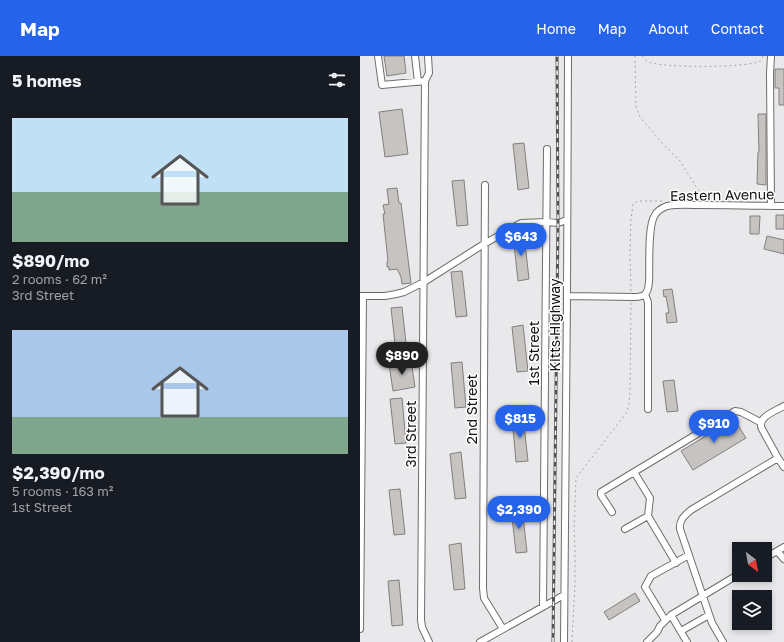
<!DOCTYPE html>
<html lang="en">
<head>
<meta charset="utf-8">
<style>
	:root { --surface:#171b24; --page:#20242c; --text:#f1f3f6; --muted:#9ea1a6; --accent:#2563eb }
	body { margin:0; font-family:"Golos Text",sans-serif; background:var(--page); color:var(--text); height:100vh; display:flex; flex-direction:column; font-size:15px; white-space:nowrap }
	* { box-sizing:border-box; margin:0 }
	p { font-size:13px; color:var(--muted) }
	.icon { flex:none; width:22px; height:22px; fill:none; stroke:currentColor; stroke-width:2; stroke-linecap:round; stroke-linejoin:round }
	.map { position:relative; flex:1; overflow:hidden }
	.panel { display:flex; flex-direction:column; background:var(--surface); width:360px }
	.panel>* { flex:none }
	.needle { width:26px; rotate:149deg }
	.controls { position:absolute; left:372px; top:486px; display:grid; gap:8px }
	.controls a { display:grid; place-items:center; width:40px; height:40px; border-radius:0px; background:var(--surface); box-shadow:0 2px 6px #0003; font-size:20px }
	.price { position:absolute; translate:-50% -34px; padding:0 9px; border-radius:14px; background:var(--accent); color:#fff; font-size:13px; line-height:26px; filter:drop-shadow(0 1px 2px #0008) }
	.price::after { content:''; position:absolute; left:50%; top:24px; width:12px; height:9px; margin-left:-6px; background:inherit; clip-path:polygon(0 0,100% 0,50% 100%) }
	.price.selected { background:#222; color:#fff }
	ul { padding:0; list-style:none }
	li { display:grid; align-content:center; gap:8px; height:212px; padding:0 12px }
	li span { display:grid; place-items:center; height:124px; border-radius:0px; color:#555 }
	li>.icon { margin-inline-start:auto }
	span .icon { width:72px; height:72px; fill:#fffc; stroke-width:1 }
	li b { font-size:17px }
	h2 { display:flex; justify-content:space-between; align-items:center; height:48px; padding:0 12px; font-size:17px }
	header { display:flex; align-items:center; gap:24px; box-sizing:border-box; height:56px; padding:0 20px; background:var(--accent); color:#fff }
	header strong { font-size:19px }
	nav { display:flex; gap:22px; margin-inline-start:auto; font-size:14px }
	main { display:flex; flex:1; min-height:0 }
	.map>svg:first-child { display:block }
</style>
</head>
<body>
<header>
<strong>Map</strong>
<nav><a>Home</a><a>Map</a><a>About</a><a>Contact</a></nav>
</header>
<main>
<section class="panel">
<h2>5 homes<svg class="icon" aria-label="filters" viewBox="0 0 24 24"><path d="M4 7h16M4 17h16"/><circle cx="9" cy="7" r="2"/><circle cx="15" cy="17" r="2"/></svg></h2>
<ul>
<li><span style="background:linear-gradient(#bfe0f5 60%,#7fa58c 0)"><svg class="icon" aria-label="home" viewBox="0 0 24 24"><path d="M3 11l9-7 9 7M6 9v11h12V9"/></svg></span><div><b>$890/mo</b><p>2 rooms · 62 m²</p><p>3rd Street</p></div></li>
<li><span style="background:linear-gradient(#a9c7e8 70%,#7fa58c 0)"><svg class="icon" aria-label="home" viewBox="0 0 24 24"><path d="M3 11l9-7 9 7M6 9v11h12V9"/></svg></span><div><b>$2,390/mo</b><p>5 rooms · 163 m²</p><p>1st Street</p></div></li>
</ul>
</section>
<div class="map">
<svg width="424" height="586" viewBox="0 0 424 586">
	<rect width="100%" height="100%" fill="#e9e9ec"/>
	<path fill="#c6c3c1" stroke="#82807e" d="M24 0H44L46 17 27 20Z
		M415 13H424V49H419V32H415Z
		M42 53 48 98 25 101 19 56Z
		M398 58H406V129L397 128 398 96H399Z
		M164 87 169 132 158 134 153 88Z
		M104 124 108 169 97 170 92 125Z
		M37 132 39 147H41L51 227 42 228 41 221 37 213 29 214V211H27V206L28 205 23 158H25L23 149 29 148 27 133Z
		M416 159H424V173H416Z
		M390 160H400L399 178H390Z
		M164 178 169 223 158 225 153 179Z
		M407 180 424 184V198L404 193Z
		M102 215 107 260 96 261 91 216Z
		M312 233 317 266 307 267 306 257H309L306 240 304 241 303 234Z
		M42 251 47 296 36 297 31 252Z
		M163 269 168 315 157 316 152 271Z
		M51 304 55 331 33 335 29 308Z
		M102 306 106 351 95 352 91 307Z
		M314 324 318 355 307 356 303 325Z
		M42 342 46 387 35 388 30 343Z
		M163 360 168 405 156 406 152 361Z
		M374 363 386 382 333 414 321 395Z
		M101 396 106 442 95 443 90 398Z
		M40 433 45 478 34 479 29 434Z
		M162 451 167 496 156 497 151 452Z
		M101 487 105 533 94 534 89 489Z
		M39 524 43 569 32 570 28 525Z
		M275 537 280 545 249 564 244 556Z"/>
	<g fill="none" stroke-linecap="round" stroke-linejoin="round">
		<g stroke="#6e6e70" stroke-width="8">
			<path id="minor" d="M18 0 22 29 65 25
				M55 0 58 26
				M68 0 69 17 65 25 61 564 62 571 69 586
				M411 0 410 17 411 150
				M125 129 123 532 124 542 143 573
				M285 239 287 243 288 247V353
				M0 240H25L36 238 44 236 64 226 124 188 161 167 187 166 198 167 207 164
				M207 240 274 241C285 241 288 238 289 226 290 212 287 170 295 159 297 155 302 152 307 150 317 148 330 149 341 149 368 149 396 150 424 150
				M418 402 424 411
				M252 456 241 439V436L375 355 381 356 400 366
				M288 460 316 507
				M265 473 288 460 290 442 274 416
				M417 495 424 503
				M405 502 424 491
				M183 550 187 93
				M311 559 327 586
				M305 564 285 531 291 520 329 499
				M0 573 3 240
				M321 575 349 559
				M120 586 204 539
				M204 586 207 240 208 0
				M287 586 297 576 300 570 311 559 379 518
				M363 586 352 567 320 473C319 464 324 460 331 454L418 402 402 373C396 361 416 355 424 350"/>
		</g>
		<path stroke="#a6a6a9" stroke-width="1" stroke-dasharray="2 3" stroke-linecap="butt" d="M275 0 276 51 280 61 303 88 320 105 340 137V141L338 143
			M282 0C284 2 286 5 289 6 302 12 389 12 400 5 402 3 402 2 403 0
			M271 235 270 196 271 163 273 148 278 145H305
			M212 586 215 527V493L214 475 216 422 267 356 269 347 270 336 271 246"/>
		<use href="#minor" stroke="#fff" stroke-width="6"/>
		<g stroke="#525253" stroke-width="3">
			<path id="rail" d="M193 586 198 167 197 0"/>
		</g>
		<use href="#rail" stroke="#fff" stroke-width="1.5" stroke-dasharray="4.5" stroke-linecap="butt"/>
	</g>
	<g text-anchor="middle" stroke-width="3" stroke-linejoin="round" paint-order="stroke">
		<g font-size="14" fill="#121213" stroke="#fff">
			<text transform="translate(362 139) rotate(-1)" y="5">Eastern Avenue</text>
			<text transform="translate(195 269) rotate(-90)" y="5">Kitts Highway</text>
			<text transform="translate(174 297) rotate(-90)" y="5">1st Street</text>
			<text transform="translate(112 353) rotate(-90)" y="5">2nd Street</text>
			<text transform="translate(51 378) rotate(-90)" y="5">3rd Street</text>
		</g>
	</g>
</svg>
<div class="controls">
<a><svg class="needle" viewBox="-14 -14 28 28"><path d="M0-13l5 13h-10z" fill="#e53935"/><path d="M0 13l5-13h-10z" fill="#9ea1a6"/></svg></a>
<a><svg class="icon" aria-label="layers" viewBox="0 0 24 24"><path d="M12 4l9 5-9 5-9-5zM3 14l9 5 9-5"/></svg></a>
</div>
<b class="price" style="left:161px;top:201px">$643</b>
<b class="price selected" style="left:42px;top:320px">$890</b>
<b class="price" style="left:160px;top:383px">$815</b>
<b class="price" style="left:354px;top:388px">$910</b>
<b class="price" style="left:159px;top:474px">$2,390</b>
</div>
</main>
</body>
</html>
